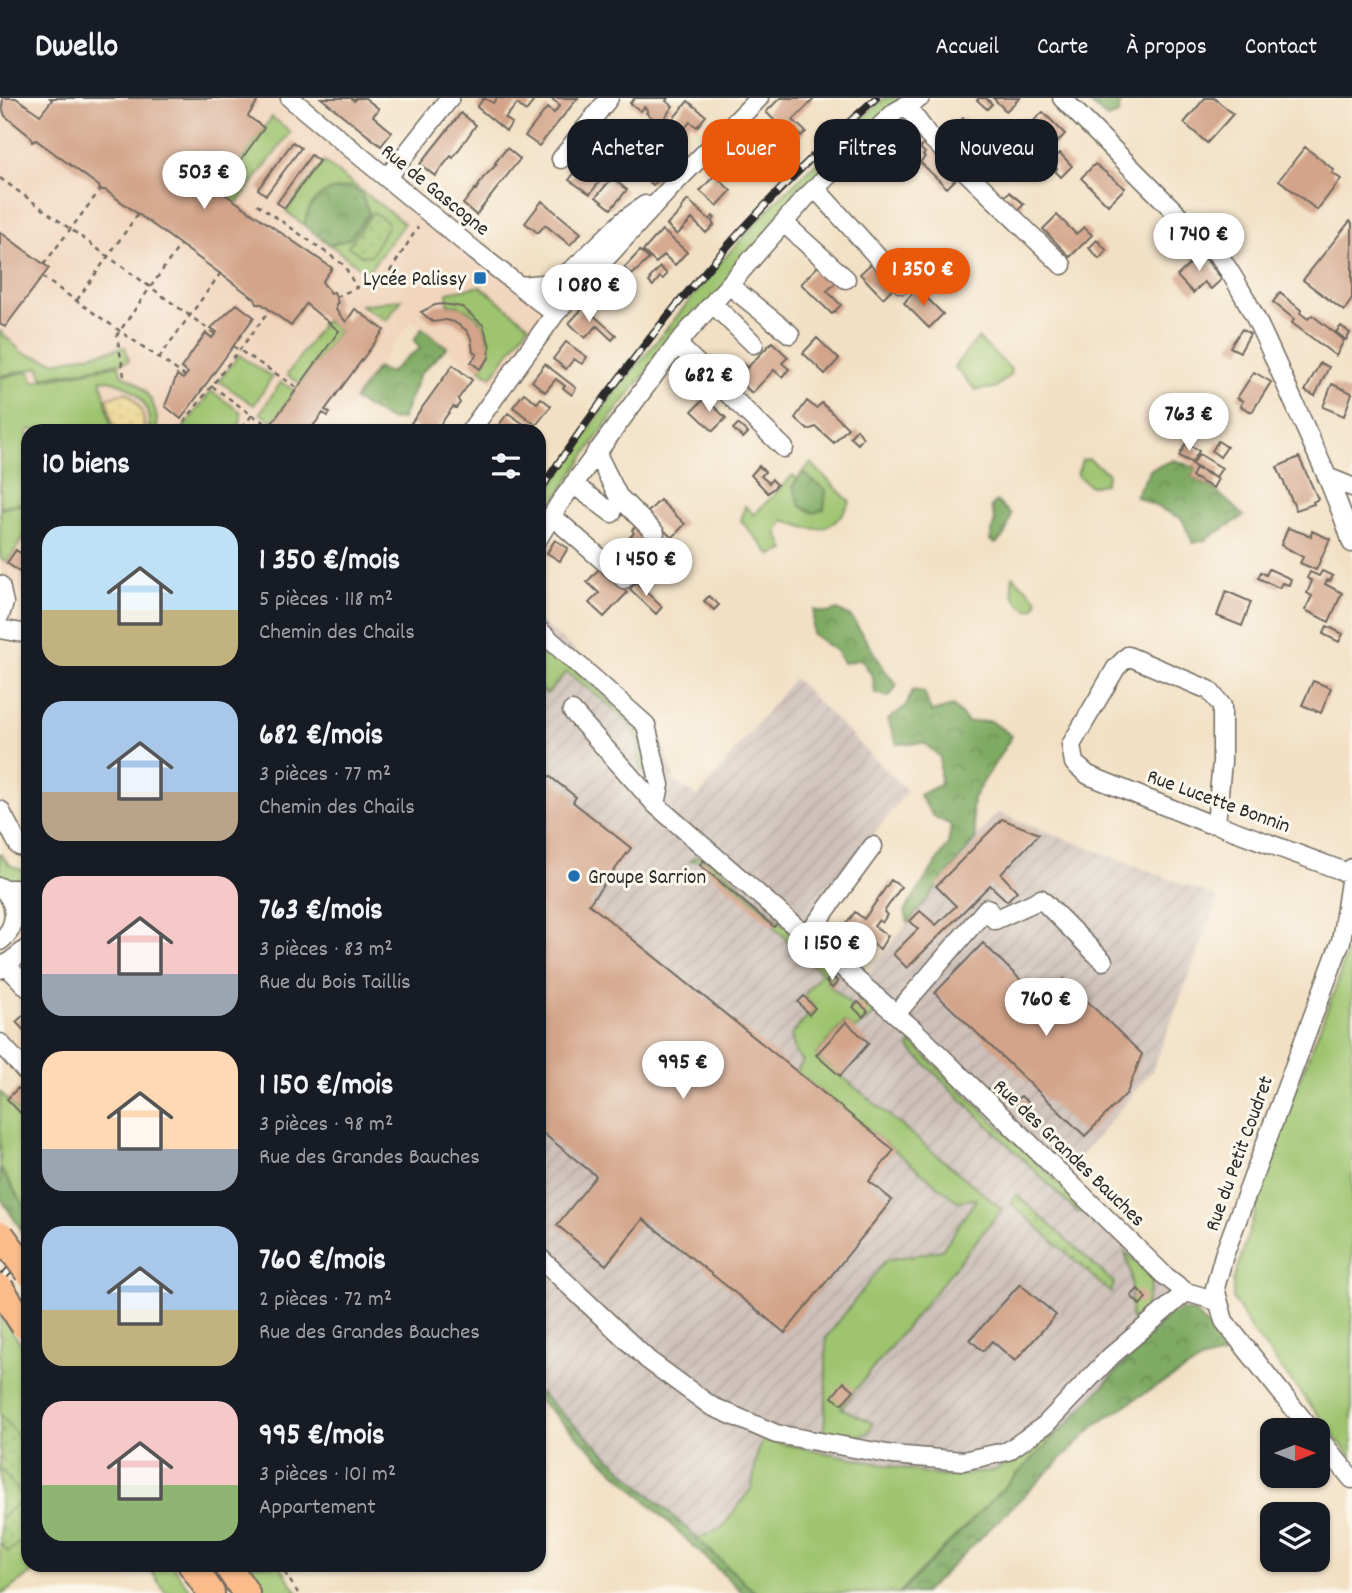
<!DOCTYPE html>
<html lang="fr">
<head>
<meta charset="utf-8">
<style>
	:root { --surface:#171b24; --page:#242831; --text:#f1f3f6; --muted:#9ea1a6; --line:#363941; --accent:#ea580c }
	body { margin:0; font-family:Dekko,sans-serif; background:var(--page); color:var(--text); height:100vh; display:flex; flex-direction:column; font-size:26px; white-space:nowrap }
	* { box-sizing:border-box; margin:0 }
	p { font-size:23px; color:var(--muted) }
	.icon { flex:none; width:38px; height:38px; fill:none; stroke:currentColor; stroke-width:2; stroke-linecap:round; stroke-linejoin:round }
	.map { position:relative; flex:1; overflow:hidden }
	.side { position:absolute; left:21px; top:326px; width:525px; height:1148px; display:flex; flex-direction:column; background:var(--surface); border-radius:21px; box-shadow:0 2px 5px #0004 }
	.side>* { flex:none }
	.banner { position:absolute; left:567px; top:21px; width:665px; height:63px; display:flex; gap:14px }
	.needle { width:46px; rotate:90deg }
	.fabs { position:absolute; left:1260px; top:1320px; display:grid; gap:14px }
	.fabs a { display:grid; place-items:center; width:70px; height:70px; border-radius:14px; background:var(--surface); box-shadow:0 2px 5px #0004; font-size:35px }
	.price { position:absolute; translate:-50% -60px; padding:0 16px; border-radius:24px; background:#fff; color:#222; font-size:23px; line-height:46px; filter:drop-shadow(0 2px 4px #0008) }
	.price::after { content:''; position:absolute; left:50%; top:42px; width:21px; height:16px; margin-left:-10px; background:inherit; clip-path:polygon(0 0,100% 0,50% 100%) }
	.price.active { background:var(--accent); color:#fff }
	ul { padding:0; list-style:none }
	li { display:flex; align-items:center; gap:21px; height:175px; padding:0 21px }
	li span { display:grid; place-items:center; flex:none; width:196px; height:140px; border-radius:21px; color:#555 }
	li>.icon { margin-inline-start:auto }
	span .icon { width:84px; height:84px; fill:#fffc; stroke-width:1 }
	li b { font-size:30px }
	h2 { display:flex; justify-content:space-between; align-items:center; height:84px; padding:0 21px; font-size:30px }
	.chip { padding:0 24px; border-radius:21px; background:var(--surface); box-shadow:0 2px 5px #0004; font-size:24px; line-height:63px }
	.chip.active { background:var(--accent); color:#fff }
	header { display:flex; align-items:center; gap:42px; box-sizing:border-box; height:98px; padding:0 35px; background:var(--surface); border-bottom:2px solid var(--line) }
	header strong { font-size:33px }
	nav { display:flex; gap:38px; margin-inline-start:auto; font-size:24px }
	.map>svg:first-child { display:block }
</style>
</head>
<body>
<header>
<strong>Dwello</strong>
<nav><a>Accueil</a><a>Carte</a><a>À propos</a><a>Contact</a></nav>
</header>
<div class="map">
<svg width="1352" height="1495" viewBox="0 0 1352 1495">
	<defs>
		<pattern id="industrial-furrows" width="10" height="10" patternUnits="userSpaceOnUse" patternTransform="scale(1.75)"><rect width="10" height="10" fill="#cec1ba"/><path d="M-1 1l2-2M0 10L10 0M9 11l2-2" fill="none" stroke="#b1a6a0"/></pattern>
		<pattern id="forest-crowns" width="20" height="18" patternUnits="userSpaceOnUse" patternTransform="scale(1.75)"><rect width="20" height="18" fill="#7eaa62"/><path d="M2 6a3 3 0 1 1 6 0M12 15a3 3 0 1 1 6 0" fill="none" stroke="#678b51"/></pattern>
		<pattern id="sand-dots" width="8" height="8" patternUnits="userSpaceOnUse" patternTransform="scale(1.75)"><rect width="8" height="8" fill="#eeda9e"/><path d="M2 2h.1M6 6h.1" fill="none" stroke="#cb8" stroke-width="1.8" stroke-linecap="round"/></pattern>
		<pattern id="garden-dots" width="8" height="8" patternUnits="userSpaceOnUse" patternTransform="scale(1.75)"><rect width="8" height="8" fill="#9ec46f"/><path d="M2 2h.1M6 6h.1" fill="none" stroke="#819f5b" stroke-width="1.8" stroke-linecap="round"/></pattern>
	</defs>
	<rect width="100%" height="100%" fill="#fbf7ec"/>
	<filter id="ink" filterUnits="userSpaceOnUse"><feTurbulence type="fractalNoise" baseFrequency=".0143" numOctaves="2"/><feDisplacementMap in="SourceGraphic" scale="14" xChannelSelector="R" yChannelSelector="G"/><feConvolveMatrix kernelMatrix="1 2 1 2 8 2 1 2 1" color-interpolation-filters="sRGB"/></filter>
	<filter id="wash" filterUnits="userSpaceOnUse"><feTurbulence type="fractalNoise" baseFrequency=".00686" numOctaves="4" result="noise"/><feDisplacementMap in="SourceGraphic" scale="28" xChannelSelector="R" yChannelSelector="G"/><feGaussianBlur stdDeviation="1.57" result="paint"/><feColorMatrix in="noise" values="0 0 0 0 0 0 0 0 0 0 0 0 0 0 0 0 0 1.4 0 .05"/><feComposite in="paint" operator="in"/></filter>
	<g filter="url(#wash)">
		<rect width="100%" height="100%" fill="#f2e0c4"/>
		<path fill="#f1d5bd" d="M0 0H290L555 216 501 292 412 222 332 332H28V506L15 487 0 471Z"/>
		<path fill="url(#industrial-furrows)" d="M539 522 656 622 675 684 698 699 794 580 907 693 800 832 860 884 992 721 999 715 1219 800 1152 973 1063 1079 1186 1194 1092 1320 910 1495H744L539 1301Z"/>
		<path fill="#9ec46f" stroke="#64784d" stroke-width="2" d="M884 0H902L664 252 609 322 539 426V407L609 302 720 165 777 102Z
			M272 19 291 34 237 105 219 92Z
			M324 64 404 125 367 175 286 113Z
			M480 188 529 227 491 279 480 271C500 244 481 209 448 206L447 194Z
			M325 222 339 233 301 286 287 277Z
			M0 233 23 255 56 264 125 249 129 263 42 280 40 269 0 278Z
			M978 240 1011 271 1010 277 995 290 976 292 954 269Z
			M239 257 272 279 254 307 219 283Z
			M119 267 121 276C145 286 159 307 157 332H149C151 301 130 284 101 281L112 332H28V403L0 409V280L30 273 33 284Z
			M281 284 295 293 273 324 260 315Z
			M211 293 241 314V323L235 332H182Z
			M1089 361 1108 375 1105 386 1090 388 1077 377 1082 362Z
			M811 365 850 404C832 436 816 436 784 422L777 434 785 452 771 457 741 423 745 408 754 417 793 377 797 380 793 388 808 378 802 375Z
			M28 405V433L7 464 0 460V411Z
			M1013 478 1038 501 1035 510 1028 512C1013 502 1010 495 1013 478Z
			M539 540 637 626 648 670 642 673C636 661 642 649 636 636 628 619 583 587 566 574L547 596 539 589Z
			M0 756 10 767 28 775V785L5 783 0 780Z
			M697 758 711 761 831 869 832 878 826 884 853 909 858 904 867 900 875 905 879 913 854 932 845 924 816 957 1002 1111 841 1310 873 1325 868 1335 852 1340 824 1334 826 1302V1240L886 1162 942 1152 976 1101 957 1103 797 974 803 963 795 954 791 937 815 910 804 898 821 875 774 829 777 824 705 762 689 763Z
			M1352 834V1360L1252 1233 1233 1200V1184L1289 1008 1337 886Z
			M912 945 1085 1111 1078 1115 909 950Z
			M0 994 28 1023V1142L0 1099Z
			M1125 1154 1153 1180 1145 1211 1131 1223V1176Z
			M0 1218 28 1255V1466L43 1467 4 1495H0Z
			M1060 1333 899 1495H756L696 1441 722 1430 752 1389 758 1351 764 1342 944 1379 994 1373Z
			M147 1467H172L192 1495H166Z
			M243 1467H279L298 1495H262Z"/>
		<path fill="url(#forest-crowns)" stroke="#546a46" stroke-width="2" d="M1084 0H1120L1119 16 1107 20Z
			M350 89 361 95 369 115 349 141 330 147 305 128C304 115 314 100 326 94 333 91 343 91 350 89Z
			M422 230 447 249 420 276 402 321 390 322 354 302 377 270 390 275 407 259 420 251 414 242Z
			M1174 362 1196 370 1192 379 1213 390 1244 418 1205 442 1193 445 1182 421 1135 398 1151 371Z
			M802 375 826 392 824 411 814 415 800 408 793 388Z
			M996 403 1011 416C1009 428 1005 440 995 446L990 442 995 422 991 409Z
			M814 512 827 515 838 512 852 520 887 575 897 587 889 599 875 595 873 579 861 561 843 565 836 553 812 536Z
			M913 592 924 594 931 614 953 608 968 624 991 623 1012 638 973 700 972 714 976 741 908 825 905 812 948 747 951 727 933 718 919 697 940 687V659L924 645 897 646 888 622 906 608Z
			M0 1070 28 1113V1142L0 1099Z
			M1181 1212 1194 1214 1233 1255 1203 1262 1140 1298 1097 1326 924 1495H900L1075 1318 1169 1217Z
			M539 1294 756 1495H743L539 1302Z"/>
		<path fill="url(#sand-dots)" stroke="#8c8264" stroke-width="2" d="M127 294C139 305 145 316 144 332H114L107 300Z"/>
		<path fill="url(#garden-dots)" stroke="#64784d" stroke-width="2" d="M373 114 386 123 388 127 371 157 362 158 348 148Z
			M402 201 386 223 361 207Z
			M1016 1096 1114 1185 1111 1195 1011 1105Z
			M0 1316 28 1351V1393L22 1398 0 1370Z
			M20 1403 23 1408 28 1406V1438L8 1454 0 1445V1421Z"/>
		<g id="blocks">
			<path fill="#d3a48a" d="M3 0H16L40 17 52 2 50 0H257V4L248 18 264 30 219 92 332 170 322 184 331 195 334 194 338 205 336 206V212L346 224 355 211 384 232 325 312 330 315 328 318 323 315 310 332H267L339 233 306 206 291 228 262 206H257L255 201 105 92H100L99 88 36 42 32 44 31 39 5 18 2 9Z
				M321 0H351L354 3 356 0H365L379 11 373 18 392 34 381 48Z
				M484 0 493 5 497 0H536L526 13 517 6 505 20 512 25 506 33 477 9Z
				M550 0H578L539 48 525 38 547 10 554 15 560 7Z
				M635 0H668L666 3 673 8 660 26 646 15 648 13 644 9 641 13 630 5Z
				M780 0H815L793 22 806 34 801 38 794 32 791 35 782 28 781 29 766 14Z
				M979 0H986L992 6 987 11 977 2Z
				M993 0H1020L1006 13Z
				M1205 0H1214L1233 16 1207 45 1184 25Z
				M688 3 706 18 697 29 690 24 674 43 662 34Z
				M1043 14 1065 36 1051 51 1028 28Z
				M461 15 476 27 453 60 451 58 435 78 420 66Z
				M963 20 984 41 989 36 1003 50 987 66 978 61 951 33Z
				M746 43 752 49 755 46 762 52 759 55 764 60 758 67 755 64 746 74 730 60Z
				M927 43 961 76 947 90 920 64 925 59 923 57 925 55 920 50Z
				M293 44 301 50 266 97 258 91Z
				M1305 49 1334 72 1332 75 1341 81 1317 112 1279 82Z
				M507 50 520 61 476 117 463 106 475 91 476 92 483 80 497 66 495 65Z
				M1060 55 1072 68 1061 79 1055 73 1057 71 1051 64Z
				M650 56 671 72 653 87 637 74Z
				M311 57 319 63 285 110 277 105Z
				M583 64 593 72 595 70 598 73 600 70 606 75 590 96 569 82Z
				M1095 66 1125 90 1108 107 1081 80Z
				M715 77 731 93 717 108 700 93Z
				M612 80 627 92 611 111 596 99Z
				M1009 94 1024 106 1015 116 1002 101Z
				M688 102 710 122 713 118 715 120 712 124 714 127 706 135 692 121 677 137 667 127 682 112 681 110Z
				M542 103 581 135 570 147 545 127 538 135 525 125Z
				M1057 117 1076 136 1084 129 1092 137 1070 159 1043 131Z
				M1350 123 1352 125V201L1344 213 1303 182Z
				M662 132 687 154 675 167 664 157 656 165 643 153Z
				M0 134 49 170 5 229 0 226Z
				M1097 142 1107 153 1099 161 1089 150Z
				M1197 150 1222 181 1211 191 1204 184 1193 195 1177 178 1193 163 1189 157Z
				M640 153 649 161 632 177 624 170Z
				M873 164 896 187 883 200 860 176Z
				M821 165 839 182 827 193 841 207 832 216 801 186Z
				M660 169 667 176 663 181 660 179 653 188 649 184 651 182 650 180Z
				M917 190 943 216 929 230 904 205Z
				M1280 195 1301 212 1300 215 1308 221 1312 217 1344 242 1336 258 1292 225 1294 221 1273 204Z
				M237 206 254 219 181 321 165 308 177 277 183 281 188 275 181 270 206 235 212 240 217 234 211 230Z
				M443 206 462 209 483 227 490 248 489 260 480 271 471 264 477 256 473 254 471 240 466 232 454 224 446 222 433 224 421 214 435 207Z
				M584 209 616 237 612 242 597 228 585 240 569 225Z
				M1341 228 1350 235 1346 242 1336 234Z
				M1242 231 1250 236 1240 254 1230 249Z
				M817 240 839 261 825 276 803 255Z
				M566 244 587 259 582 266 574 261 566 271 553 261Z
				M772 244 788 259 782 265 789 271 782 279 774 272 752 295 733 278 743 266 747 270Z
				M1320 265 1329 269 1315 298 1305 293Z
				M545 266 576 290 572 297 563 290 565 288 556 281 545 294 532 283Z
				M453 267 472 282 458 301 460 305 456 310 453 309 436 332H422L411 325Z
				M1254 274 1271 284 1252 314 1240 308 1243 303 1237 300Z
				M1332 286 1352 295 1344 318 1323 309Z
				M524 295 537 305 541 300 551 308 536 327 513 309Z
				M705 300 726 320 713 333 692 313Z
				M807 303 816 310 822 305 848 330 834 345 816 329 808 332 795 320Z
				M508 315 528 329 525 332H495Z
				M738 326 748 335 743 340 733 331Z
				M857 331 863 340 858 346 850 339Z
				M1218 343 1227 349 1220 359 1212 353Z
				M1186 345 1199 353 1192 365 1179 358Z
				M1199 356 1222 370 1216 379 1192 367Z
				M1299 359 1318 401 1313 404 1314 406 1296 412 1277 369Z
				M759 368 765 374 761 378 769 385 772 381 777 387 768 395 751 377Z
				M1196 370 1218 381 1213 390 1192 379Z
				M660 402 685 426 672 440 647 415Z
				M638 426 653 441 644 450 657 464 644 477 623 455V447L634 435 632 432Z
				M1288 430 1311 438 1312 433 1330 441 1316 472 1300 465 1303 459 1281 447Z
				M555 442 568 450 560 463 547 455Z
				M16 452 25 458 28 454V480L7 465Z
				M600 470 627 495 604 519 589 505 599 495 587 484Z
				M1269 471 1291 481 1289 487 1282 485 1279 490 1258 480 1261 474 1266 477Z
				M1322 473 1333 478 1330 483 1327 482 1325 486 1342 495 1329 524 1305 512 1312 498 1307 495 1312 483 1307 480 1310 474 1319 478Z
				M636 484 662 509 656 516 630 491Z
				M1226 493 1251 504 1242 528 1217 518Z
				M709 498 719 507 714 512 704 503Z
				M1327 528 1343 536 1339 544 1323 536Z
				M1313 583 1331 590 1321 615 1302 607Z
				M539 670 576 699 573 704 631 750 589 806 894 1052 869 1083 892 1102 785 1235 643 1121 606 1167 557 1127 596 1078 539 1032Z
				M1002 721 1039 736 1001 776 1017 793 1007 803 990 787 907 870 893 856 918 831 910 823 920 813 936 827 956 808 936 788Z
				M704 762 778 824 774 829 700 767Z
				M891 782 901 789 884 814 887 817 882 825 879 822 874 828 888 838 880 851 872 845 869 849 843 830 855 814 864 821Z
				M983 845 1042 903 1064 881 1142 956 1127 995 1085 1038 935 895Z
				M832 878 838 884 832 890 826 884Z
				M804 898 815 910 809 917 798 904Z
				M858 904 868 913 863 919 853 909Z
				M28 913V937L16 924Z
				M846 924 869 945 840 978 816 957Z
				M18 990 28 1001V1023L7 1001Z
				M1021 998 1030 1006 1023 1013 1013 1003Z
				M1020 1186 1056 1217 1015 1263 992 1243 983 1253 970 1242Z
				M1138 1191 1146 1200 1140 1207 1131 1198Z
				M844 1284 854 1292 842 1306 832 1299Z"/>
		</g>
	</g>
	<g filter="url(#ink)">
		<use href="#blocks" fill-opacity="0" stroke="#716a61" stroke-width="2"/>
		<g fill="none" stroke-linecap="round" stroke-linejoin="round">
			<g stroke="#716a61" stroke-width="21">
				<path id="minor" d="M290 0 475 153 555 216
					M1062 0 1220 159C1252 205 1272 256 1295 307 1315 352 1337 397 1352 445
					M906 7 928 37 1062 167
					M561 61 609 0
					M387 80 450 0
					M815 90 902 186
					M784 125 846 181
					M520 188 552 185 573 171 624 122 645 107
					M730 188 790 236
					M713 206 754 246
					M677 246 784 350
					M471 332 555 216 675 85 759 0
					M596 354 618 398 655 435
					M1327 379 1352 389
					M573 386 612 415
					M552 418 624 481
					M539 439 559 406 677 246 806 99 895 14 920 0
					M0 487 4 505 0 517
					M0 531 28 536
					M539 532 646 627 660 687 656 707
					M572 613 656 707 913 931 1164 1177 1186 1194 1217 1203
					M0 712 19 748 28 751
					M1216 726 1222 664V608L1209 592 1128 558 1116 570 1071 647 1074 665 1088 677 1207 725 1216 726 1351 776
					M0 789C18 804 19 828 0 843
					M3 791H28
					M807 838 873 748
					M6 867 28 890
					M0 871 28 850
					M896 916 987 810 995 822 1041 801 1103 863
					M0 945 28 976
					M539 1159 648 1262 711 1308 776 1336 893 1357 963 1363 1008 1353 1045 1327 1111 1258 1186 1194
					M1311 1332 1224 1223 1215 1190 1224 1157 1341 843 1352 770
					M1318 1339 1352 1381"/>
			</g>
			<g stroke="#716a61" stroke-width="30">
				<path id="highway" d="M191 1466 211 1495
					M226 1466 246 1495"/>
			</g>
			<path stroke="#716a61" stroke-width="2.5" stroke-dasharray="5 5" stroke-linecap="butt" d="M0 80 215 236
				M257 106 344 167 357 191
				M44 166 100 92
				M42 179 185 278
				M336 199 389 175 418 129
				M77 202 138 116
				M233 248 298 290
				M159 260 220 176
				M124 278 117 237 180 147
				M212 288 252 317 241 332
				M252 317 270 328
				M178 332 270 212
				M279 1466 298 1495"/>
			<use href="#minor" stroke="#fff" stroke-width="18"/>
			<use href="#highway" stroke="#fabc8b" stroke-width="26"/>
			<g stroke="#2b2b2b" stroke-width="8">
				<path id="rail" d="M539 394C634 250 746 115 876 0
					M0 1183 28 1151"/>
			</g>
			<use href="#rail" stroke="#fbf7ec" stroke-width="5" stroke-dasharray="16" stroke-linecap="butt"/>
			<g stroke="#716a61" stroke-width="30" stroke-linecap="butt">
				<path id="highway-bridge" d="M1 1137 28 1174
					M0 1190 24 1227"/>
			</g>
			<use href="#highway-bridge" stroke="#fabc8b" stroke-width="26"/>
		</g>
	</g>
	<g fill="#1f6fb2" stroke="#fbf7ec" stroke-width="2.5">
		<rect x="473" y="173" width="14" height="14" rx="3.5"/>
		<circle cx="574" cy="778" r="7"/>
	</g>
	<g text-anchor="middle" stroke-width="6" stroke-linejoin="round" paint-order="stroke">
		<g font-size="21" fill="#2b2b2b" stroke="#fbf7ec">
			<text transform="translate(436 91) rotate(39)" y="7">Rue de Gascogne</text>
			<text transform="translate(1219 702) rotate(20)" y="7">Rue Lucette Bonnin</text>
			<text transform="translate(1070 1054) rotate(44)" y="7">Rue des Grandes Bauches</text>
			<text transform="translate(1238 1055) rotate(-70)" y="7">Rue du Petit Coudret</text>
		</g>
		<g font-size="21" fill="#2b2b2b" stroke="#fbf7ec" text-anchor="end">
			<text x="466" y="187">Lycée Palissy</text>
			<text x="588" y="785" text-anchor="start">Groupe Sarrion</text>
		</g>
	</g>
</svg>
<div class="fabs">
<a><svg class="needle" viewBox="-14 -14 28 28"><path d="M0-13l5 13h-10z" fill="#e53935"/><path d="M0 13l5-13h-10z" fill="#9ea1a6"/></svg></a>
<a><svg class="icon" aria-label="layers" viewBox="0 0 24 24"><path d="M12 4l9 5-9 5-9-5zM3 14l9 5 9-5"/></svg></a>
</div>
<b class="price" style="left:204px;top:113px">503 €</b>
<b class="price" style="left:1199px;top:175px">1 740 €</b>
<b class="price active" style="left:923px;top:210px">1 350 €</b>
<b class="price" style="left:589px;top:226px">1 080 €</b>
<b class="price" style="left:709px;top:316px">682 €</b>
<b class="price" style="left:1189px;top:355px">763 €</b>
<b class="price" style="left:646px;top:500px">1 450 €</b>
<b class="price" style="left:832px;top:884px">1 150 €</b>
<b class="price" style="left:1046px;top:940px">760 €</b>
<b class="price" style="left:683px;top:1003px">995 €</b>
<div class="banner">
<a class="chip">Acheter</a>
<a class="chip active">Louer</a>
<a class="chip">Filtres</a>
<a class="chip">Nouveau</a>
</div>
<section class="side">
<h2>10 biens<svg class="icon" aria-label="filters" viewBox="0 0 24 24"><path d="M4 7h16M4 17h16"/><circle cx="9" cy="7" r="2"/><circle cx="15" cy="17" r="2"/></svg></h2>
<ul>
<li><span style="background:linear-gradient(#bfe0f5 60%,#c2b280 0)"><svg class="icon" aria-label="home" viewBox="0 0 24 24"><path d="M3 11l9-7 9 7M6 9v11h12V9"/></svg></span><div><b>1 350 €/mois</b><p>5 pièces · 118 m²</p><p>Chemin des Chails</p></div></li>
<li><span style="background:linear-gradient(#a9c7e8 65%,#b9a48a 0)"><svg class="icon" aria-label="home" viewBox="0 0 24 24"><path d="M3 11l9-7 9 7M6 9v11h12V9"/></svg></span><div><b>682 €/mois</b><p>3 pièces · 77 m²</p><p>Chemin des Chails</p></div></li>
<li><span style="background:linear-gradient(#f6c9c9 70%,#9aa5b1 0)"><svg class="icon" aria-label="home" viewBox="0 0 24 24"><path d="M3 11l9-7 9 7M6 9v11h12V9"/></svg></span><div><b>763 €/mois</b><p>3 pièces · 83 m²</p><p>Rue du Bois Taillis</p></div></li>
<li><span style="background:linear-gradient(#ffd9b3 70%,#9aa5b1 0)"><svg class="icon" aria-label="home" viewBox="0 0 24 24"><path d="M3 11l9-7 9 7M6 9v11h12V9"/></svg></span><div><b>1 150 €/mois</b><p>3 pièces · 98 m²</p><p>Rue des Grandes Bauches</p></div></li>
<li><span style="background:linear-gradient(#a9c7e8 60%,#c2b280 0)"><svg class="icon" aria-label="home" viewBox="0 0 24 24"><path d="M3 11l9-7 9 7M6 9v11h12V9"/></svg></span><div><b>760 €/mois</b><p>2 pièces · 72 m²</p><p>Rue des Grandes Bauches</p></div></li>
<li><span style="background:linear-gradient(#f6c9c9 60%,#8fb573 0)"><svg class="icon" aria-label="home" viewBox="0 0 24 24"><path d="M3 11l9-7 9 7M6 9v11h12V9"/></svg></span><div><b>995 €/mois</b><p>3 pièces · 101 m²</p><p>Appartement</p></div></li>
</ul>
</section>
</div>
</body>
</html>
